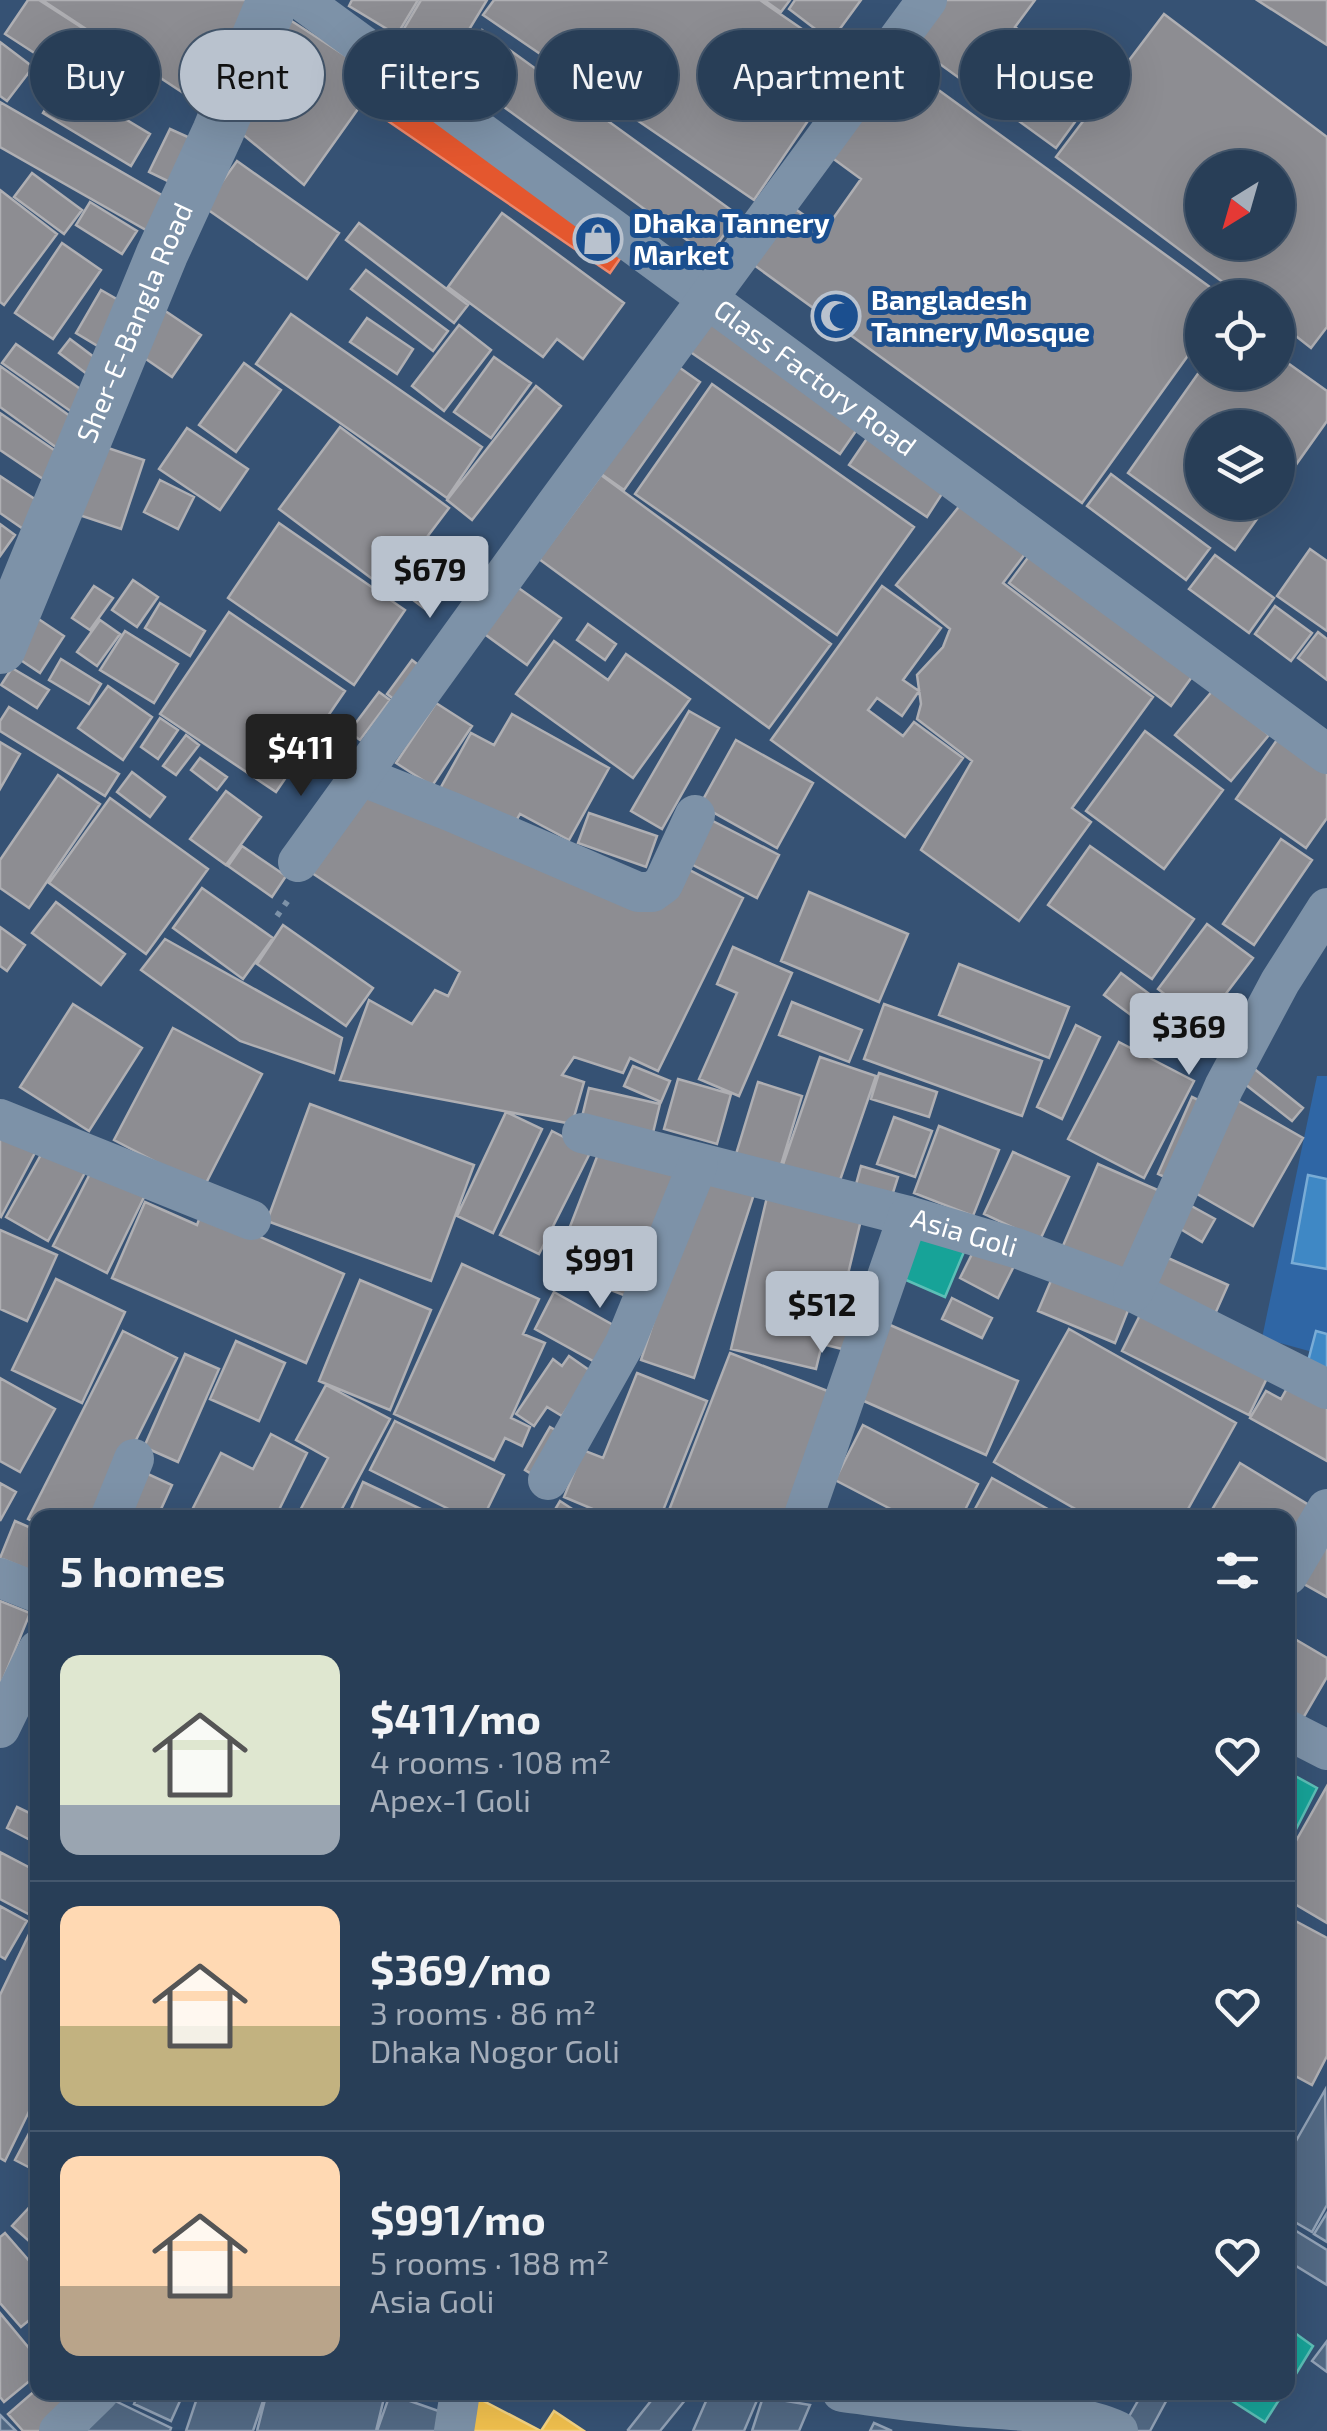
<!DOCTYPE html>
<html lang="en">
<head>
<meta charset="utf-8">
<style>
	:root { --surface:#283e57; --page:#344961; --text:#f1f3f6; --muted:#a5aeba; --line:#44576d; --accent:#b9c2ce }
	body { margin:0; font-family:"Exo 2",sans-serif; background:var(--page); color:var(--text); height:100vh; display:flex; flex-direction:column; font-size:38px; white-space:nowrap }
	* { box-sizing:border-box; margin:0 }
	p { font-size:32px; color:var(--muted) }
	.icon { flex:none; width:55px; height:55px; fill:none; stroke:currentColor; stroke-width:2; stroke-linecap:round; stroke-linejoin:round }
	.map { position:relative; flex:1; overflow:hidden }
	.panel { position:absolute; left:30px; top:1510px; width:1265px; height:890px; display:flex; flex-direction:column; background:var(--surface); border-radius:20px; box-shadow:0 10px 40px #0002,0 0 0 2px var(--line) }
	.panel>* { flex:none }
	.banner { position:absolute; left:30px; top:30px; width:1268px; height:90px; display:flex; gap:20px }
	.needle { width:65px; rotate:217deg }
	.tools { position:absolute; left:1185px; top:150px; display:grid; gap:20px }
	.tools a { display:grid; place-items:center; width:110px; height:110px; border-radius:50%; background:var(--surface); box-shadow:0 10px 40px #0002,0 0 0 2px var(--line); font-size:50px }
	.price { position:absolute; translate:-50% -85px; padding:0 22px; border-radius:10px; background:var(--accent); color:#111; font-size:32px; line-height:65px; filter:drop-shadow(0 2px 5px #0008) }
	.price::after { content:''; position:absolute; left:50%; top:60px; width:30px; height:22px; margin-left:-15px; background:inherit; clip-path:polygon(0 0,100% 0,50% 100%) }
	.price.current { background:#222; color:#fff }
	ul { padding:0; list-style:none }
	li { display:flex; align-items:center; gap:30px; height:250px; padding:0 30px }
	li+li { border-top:2px solid var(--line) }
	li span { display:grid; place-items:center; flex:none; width:280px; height:200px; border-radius:20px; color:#555 }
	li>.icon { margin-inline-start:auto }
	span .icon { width:120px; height:120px; fill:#fffc; stroke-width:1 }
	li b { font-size:42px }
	h2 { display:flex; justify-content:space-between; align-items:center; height:120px; padding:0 30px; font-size:42px }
	.tag { padding:0 35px; border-radius:45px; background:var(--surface); box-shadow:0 10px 40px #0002,0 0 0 2px var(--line); font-size:35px; line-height:90px }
	.tag.current { background:var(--accent); color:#111 }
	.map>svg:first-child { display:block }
</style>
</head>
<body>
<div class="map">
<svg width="1327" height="2431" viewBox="0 0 1327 2431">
	<rect width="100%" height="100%" fill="#365274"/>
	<path fill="#2f66a5" d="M1317 1076H1327V1356L1262 1338Z"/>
	<path fill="#f2c14e" stroke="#f6d483" stroke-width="2.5" d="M474 2396 541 2431 554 2411 584 2431H463Z"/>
	<path fill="#e4572e" stroke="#ec896d" stroke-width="2.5" d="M396 63 640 230 610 273 366 106Z"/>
	<path fill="#3f88c5" stroke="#79acd6" stroke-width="2.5" d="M1308 1175 1327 1179V1269L1292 1263Z
		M1316 1331 1327 1334V1375L1306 1369Z"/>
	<path fill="#17a398" stroke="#5dbfb7" stroke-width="2.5" d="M911 1223 966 1247 945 1297 890 1273Z
		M1288 1772 1317 1788 1288 1845Z
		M1288 2328 1313 2346 1288 2387Z
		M1218 2392H1284L1265 2422Z"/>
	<path fill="#8d8d92" stroke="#afafb3" stroke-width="2.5" fill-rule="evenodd" d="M28 0H39L95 36 70 76 5 34Z
		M42 0H252L260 5 197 102Z
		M352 0H418L397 35 349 6Z
		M421 0H487L447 66 399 37Z
		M494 0H760L805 31 775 77 818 106 754 200 483 15Z
		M764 0H790L781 12Z
		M795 0H861L831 41 789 9Z
		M938 0H1035L1015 27 1099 89 1056 148 908 41Z
		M1257 0H1327V45Z
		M276 11 380 78 304 185 235 128Z
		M1164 14 1327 137V327L1311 348 1278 322V298H1244L1056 157ZM1202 168H1278V242H1202Z
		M482 30 738 215 709 256 453 70Z
		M0 42 33 67 7 101 0 96Z
		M889 54 1225 298H1202V336L1082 503 736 252 777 196 825 230 861 179 820 149Z
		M62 81 150 134 131 166 43 113Z
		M0 102 172 201 153 234 0 147Z
		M170 129 197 141 176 185 149 172Z
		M237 161 339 233 307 279 204 207Z
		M32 173 82 210 64 234 14 197Z
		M0 190 57 234 4 305 0 302Z
		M90 202 137 231 122 254 76 225Z
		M502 213 624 303 583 359 557 339 543 357 448 287Z
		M359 223 468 305 454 323 346 240Z
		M62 243 101 270 53 339 15 313Z
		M366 270 448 331 433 351 351 289Z
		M101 290 127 305 101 348 76 333Z
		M155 304 201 335 172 377 127 346Z
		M291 314 482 447 447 498 256 364Z
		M367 318 413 349 397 374 350 342Z
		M703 318 860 425 840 454 683 347Z
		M459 325 491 350 444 411 412 386Z
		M70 339 102 363 91 377 59 353Z
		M16 344 92 397 79 417 2 363Z
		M656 351 700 382 624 490 580 459Z
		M1278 356 1327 391V421L1278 490V428H1202V502H1269L1235 550 1128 473 1202 368V372H1278Z
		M494 357 531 383 491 438 454 412Z
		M244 363 281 390 236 452 199 425Z
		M0 366 77 421 57 448 0 407Z
		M712 384 914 527 837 635 635 494Z
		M536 386 561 406 472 520 447 500Z
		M0 413 60 454 43 479 0 450Z
		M340 427 449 508 387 590 279 509Z
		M187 428 248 469 220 510 159 469Z
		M870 434 947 486 927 517 849 465Z
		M93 443 144 460 121 529 70 512Z
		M1111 474 1210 548 1186 580 1087 506Z
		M601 475 831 644 769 728 539 559Z
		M0 476 47 507 29 533 0 513Z
		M160 480 194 497 178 529 144 512Z
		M965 499 1031 546 1003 583 1153 697 1072 808 1091 822 1019 921 921 850 972 761 917 719 921 704 917 675 943 647 950 629 896 585Z
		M279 523 405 610 354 685 228 598Z
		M0 524 15 535 0 556Z
		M1310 549 1327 561V631L1277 596Z
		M1032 552 1194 674 1171 706 1009 583Z
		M419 554 449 575 425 609 396 587Z
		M1215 555 1274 598 1249 633 1189 589Z
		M506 579 561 618 527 665 472 625Z
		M133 580 158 597 137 627 112 610Z
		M94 586 113 598 90 630 72 618Z
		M882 586 941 628 903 680 919 691 902 716 877 698 868 710 903 736 914 722 963 758 905 837 771 740Z
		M160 603 205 631 190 656 145 628Z
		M1275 606 1312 633 1291 661 1255 634Z
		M229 612 345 691 276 792 160 714Z
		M34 616 64 636 40 673 10 653Z
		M100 620 120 634 97 666 77 652Z
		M588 624 616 644 605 660 577 640Z
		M125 631 178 664 154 703 100 670Z
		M1318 632 1327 639V680L1298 658Z
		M554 641 608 680 626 654 690 699 633 778 516 694Z
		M61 659 101 684 89 704 49 680Z
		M412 660 438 680 413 714 387 694Z
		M12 668 49 690 37 708 1 685Z
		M108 686 152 717 123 760 78 728Z
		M1214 689 1269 735 1231 781 1175 735Z
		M379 692 390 700 360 740 349 732Z
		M436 703 472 726 432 786 396 763Z
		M9 707 119 774 105 796 0 731V721Z
		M689 711 719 728 662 829 631 811Z
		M512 714 609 768 569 840 520 814 508 835 436 796 471 733 494 745Z
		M160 718 178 730 158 759 141 747Z
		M1145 731 1223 790 1164 869 1086 811Z
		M1281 734 1327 766V818L1306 848 1236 799Z
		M186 735 199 745 176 775 163 766Z
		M736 740 813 783 777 848 700 805Z
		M0 742 20 754 0 789Z
		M200 758 227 777 217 790 191 770Z
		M132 772 165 797 150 817 117 792Z
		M58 775 100 804 29 908 0 888V860Z
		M376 785 660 903 678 864 743 898 658 1071 630 1058 623 1073 574 1057 562 1075 584 1082 572 1124 340 1080 369 1000 412 1024 435 990 448 996 460 972 312 873Z
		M226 791 261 817 226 865 190 839Z
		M110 798 208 869 146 954 49 883Z
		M589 813 657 836 646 867 578 843Z
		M709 819 779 855 757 898 687 862Z
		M1281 839 1312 860 1254 945 1223 924Z
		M242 846 286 876 272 897 228 866Z
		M1090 846 1194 919 1152 979 1048 905Z
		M202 888 273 938 243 979 173 928Z
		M809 892 908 934 879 1002 781 961Z
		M56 902 125 954 101 985 32 933Z
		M1207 924 1253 958 1203 1024 1158 989Z
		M283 925 373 988 346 1026 257 964Z
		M0 927 25 945 7 971 0 966Z
		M165 939 342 1038 334 1073 240 1041 141 970Z
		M733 947 792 973 739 1096 699 1079 737 993 717 984Z
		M959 964 1069 1007 1049 1058 939 1015Z
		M1121 973 1206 1036 1189 1058 1104 995Z
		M792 1002 862 1030 849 1062 779 1035Z
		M73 1004 142 1048 89 1131 20 1087Z
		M884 1004 1042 1061 1022 1116 864 1059Z
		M1076 1025 1100 1037 1062 1119 1037 1107Z
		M173 1028 262 1074 204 1187 114 1140Z
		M1119 1042 1194 1081 1144 1178 1068 1139Z
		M820 1057 876 1076 836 1192 780 1173Z
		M633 1066 670 1081 661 1102 624 1086Z
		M1252 1067 1303 1108 1292 1121 1241 1081Z
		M879 1073 937 1092 929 1117 871 1099Z
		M678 1079 731 1094 717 1144 664 1129Z
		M758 1082 802 1096 777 1178 733 1164Z
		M589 1088 660 1104 652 1137 581 1121Z
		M1192 1097 1211 1106 1177 1183 1158 1174Z
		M1235 1099 1303 1138 1253 1226 1185 1187Z
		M310 1104 474 1165 431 1281 267 1221Z
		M506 1112 542 1129 493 1233 457 1216Z
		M894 1117 932 1131 915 1177 877 1164Z
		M939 1126 999 1150 973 1216 914 1193Z
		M552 1131 591 1151 539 1254 500 1235Z
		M0 1135 38 1147 1 1217 0 1216Z
		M603 1141 680 1170 631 1298 554 1268Z
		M47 1144 88 1167 48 1241 6 1217Z
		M1013 1152 1069 1177 1040 1240 984 1214Z
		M96 1162 148 1189 107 1273 53 1246Z
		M1098 1164 1169 1195 1134 1279 1062 1248Z
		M861 1166 898 1177 891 1199 855 1188Z
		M701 1176 754 1194 694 1378 641 1360Z
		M767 1197 861 1220 843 1295 862 1300 850 1351 822 1344 816 1369 731 1349Z
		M145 1202 197 1225 202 1211 344 1274 306 1363 112 1278Z
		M1186 1203 1215 1219 1202 1242 1174 1225Z
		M0 1230 57 1255 27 1321 0 1309Z
		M977 1244 1015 1264 998 1298 960 1278Z
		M1168 1258 1228 1285 1215 1314 1155 1287Z
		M462 1264 539 1299 523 1334 545 1343 511 1418 530 1427 522 1446 505 1438 494 1460 394 1414Z
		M1053 1276 1129 1308 1115 1343 1038 1311Z
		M56 1279 125 1312 82 1403 12 1370Z
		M360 1280 431 1310 390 1410 319 1381Z
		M554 1292 624 1331 604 1367 535 1329Z
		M952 1298 992 1318 982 1338 942 1319Z
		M1142 1311 1269 1374 1249 1415 1122 1351Z
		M881 1321 1018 1381 986 1455 848 1394Z
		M1069 1329 1236 1423 1183 1518H1091L994 1462Z
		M123 1331 177 1358 97 1518H38V1524L28 1519Z
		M236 1341 285 1363 259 1421 210 1399Z
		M730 1353 843 1397 797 1518H666Z
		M185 1354 219 1369 178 1462 144 1447Z
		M569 1356 592 1372 562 1416 547 1407 534 1426 516 1414 553 1359 562 1366Z
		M637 1373 707 1401 660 1518H614L564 1497 583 1450 603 1458Z
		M0 1378 55 1409 20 1472 0 1461Z
		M1291 1381 1327 1401V1461L1250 1418 1266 1391 1281 1399Z
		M326 1385 390 1419 337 1518H296L328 1458 296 1440Z
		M395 1421 504 1475 483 1518H467L370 1470Z
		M863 1425 978 1484 961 1518H908L835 1480Z
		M550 1427 564 1435 538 1478 525 1470Z
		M271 1434 307 1453 275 1518H202L191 1512 221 1453 253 1469Z
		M1240 1463 1322 1513 1288 1570V1518H1207Z
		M137 1469 172 1485 157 1518H115Z
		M992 1478 1064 1518H970Z
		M363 1482 440 1518H347Z
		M0 1483 16 1492 0 1521Z
		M560 1501 586 1518H550Z
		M15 1521 38 1531V1574L0 1558Z
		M1327 1529V1597L1295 1579Z
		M0 1601 30 1613 0 1687Z
		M1288 1635 1327 1658V1677L1302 1720 1288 1711Z
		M1327 1786V1923L1288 1900V1855Z
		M17 1807 38 1817V1844L7 1828Z
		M0 1852 38 1872 36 1918 0 1899Z
		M0 1906 27 1921 5 1959 0 1956Z
		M1288 1917 1327 1938V2056L1312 2085 1288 2072Z
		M31 1930 38 1933V2093L5 2161 0 2158V1995Z
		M38 2116V2172L15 2160Z
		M38 2198V2249L12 2226Z
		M5 2233 38 2271V2313L21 2327 0 2303V2237Z
		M0 2313 38 2359V2374L4 2402 0 2397Z
		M38 2388V2392H70L42 2431H23L8 2414Z"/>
	<path fill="#526984" stroke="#92a2b6" stroke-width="2.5" d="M1325 2090 1327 2205 1312 2232 1288 2218V2155Z
		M1327 2213V2242L1314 2234Z
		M1288 2226 1327 2250V2285L1288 2261Z
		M1327 2341V2372L1312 2361Z
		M139 2392H184L171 2421 134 2404Z
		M199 2392H247L264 2398 253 2431H186Z
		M267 2392H363L384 2398 376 2431H257Z
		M658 2392H677L686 2399 660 2431H629L628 2430Z
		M710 2392H745L758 2398 744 2431H693Z
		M1042 2392H1089L1086 2399Z
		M1143 2392H1171L1150 2431H1129L1123 2427Z
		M390 2394 450 2415 444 2431H377Z
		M105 2396 171 2428 170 2431H87Z
		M763 2397 810 2405 799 2431H752Z
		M0 2415 16 2431H0Z
		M874 2423 892 2431H870Z"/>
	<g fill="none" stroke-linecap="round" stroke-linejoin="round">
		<path stroke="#7d92a8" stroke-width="6" stroke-dasharray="5 8" stroke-linecap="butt" d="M277 916 291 896"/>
		<g stroke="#7d92a8" stroke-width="40">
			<path id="s1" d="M301 0 1327 754"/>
			<path d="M361 776 452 812 638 892H652L663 884 695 815"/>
			<path d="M298 862 555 506 927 0"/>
			<path d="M0 1119 251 1220"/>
			<path id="s2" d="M582 1133 908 1216 1016 1248 1133 1292 1327 1389"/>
			<path d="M1133 1292 1224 1087 1280 982 1327 908"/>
			<path d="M548 1480 625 1343 698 1164"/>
			<path d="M110 1518 134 1459"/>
			<path d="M803 1518 908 1216"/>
			<path d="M1288 1575 1327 1509"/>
			<path d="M0 1578 38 1593"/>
			<path d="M0 1728 38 1650"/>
			<path d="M1288 1730 1327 1750"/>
			<path d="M842 2392C880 2397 919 2403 958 2406 1004 2410 1076 2411 1118 2431"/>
			<path d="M59 2431 99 2392"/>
			<path d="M454 2431 460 2392"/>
		</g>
		<path stroke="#7d92a8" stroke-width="52" id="s3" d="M0 648 162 254 218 132 273 0"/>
	</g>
	<defs>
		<g id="shop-ring" transform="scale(2.5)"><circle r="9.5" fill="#1b4f8f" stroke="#b9c2ce" stroke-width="1.5"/><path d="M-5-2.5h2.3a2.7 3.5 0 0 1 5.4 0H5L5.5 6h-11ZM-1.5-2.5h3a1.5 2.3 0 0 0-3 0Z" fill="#b9c2ce"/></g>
		<g id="mosque-ring" transform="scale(2.5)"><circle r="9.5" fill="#1b4f8f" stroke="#b9c2ce" stroke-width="1.5"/><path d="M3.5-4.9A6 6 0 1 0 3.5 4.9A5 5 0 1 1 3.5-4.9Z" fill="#b9c2ce"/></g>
	</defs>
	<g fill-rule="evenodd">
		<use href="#shop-ring" x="598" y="239"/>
		<use href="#mosque-ring" x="836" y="316"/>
	</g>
	<g text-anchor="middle" stroke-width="10" stroke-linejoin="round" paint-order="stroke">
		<g font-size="28" font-weight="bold" fill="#fff" stroke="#1b4f8f" text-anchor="start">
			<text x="633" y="233">Dhaka Tannery<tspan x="633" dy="32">Market</tspan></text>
			<text x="871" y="310">Bangladesh<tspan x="871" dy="32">Tannery Mosque</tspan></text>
		</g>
		<g font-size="28" fill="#fff" stroke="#1b4f8f">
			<text dy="10" stroke="none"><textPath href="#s3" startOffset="352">Sher-E-Bangla Road</textPath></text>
			<text dy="10" stroke="none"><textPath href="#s1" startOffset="638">Glass Factory Road</textPath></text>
			<text dy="10" stroke="none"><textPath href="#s2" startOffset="395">Asia Goli</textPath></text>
		</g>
	</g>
</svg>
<div class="tools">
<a><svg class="needle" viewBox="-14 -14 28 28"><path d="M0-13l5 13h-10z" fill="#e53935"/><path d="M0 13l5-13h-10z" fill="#a5aeba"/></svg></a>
<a><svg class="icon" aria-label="locate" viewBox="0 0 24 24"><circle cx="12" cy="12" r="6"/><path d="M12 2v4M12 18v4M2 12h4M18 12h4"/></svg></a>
<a><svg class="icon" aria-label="layers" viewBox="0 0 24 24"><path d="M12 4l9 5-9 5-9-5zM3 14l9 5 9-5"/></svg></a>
</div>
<b class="price" style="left:430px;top:621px">$679</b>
<b class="price current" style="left:301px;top:799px">$411</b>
<b class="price" style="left:1189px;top:1078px">$369</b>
<b class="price" style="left:600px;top:1311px">$991</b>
<b class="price" style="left:822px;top:1356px">$512</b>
<div class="banner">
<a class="tag">Buy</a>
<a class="tag current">Rent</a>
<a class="tag">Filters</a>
<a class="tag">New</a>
<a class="tag">Apartment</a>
<a class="tag">House</a>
</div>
<section class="panel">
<h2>5 homes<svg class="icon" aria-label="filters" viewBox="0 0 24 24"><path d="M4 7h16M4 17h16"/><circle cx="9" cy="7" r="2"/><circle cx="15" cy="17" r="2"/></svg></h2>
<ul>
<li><span style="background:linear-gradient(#dfe7d0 75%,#9aa5b1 0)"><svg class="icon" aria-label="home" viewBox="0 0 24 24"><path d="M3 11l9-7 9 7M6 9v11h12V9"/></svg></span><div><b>$411/mo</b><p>4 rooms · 108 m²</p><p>Apex-1 Goli</p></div><svg class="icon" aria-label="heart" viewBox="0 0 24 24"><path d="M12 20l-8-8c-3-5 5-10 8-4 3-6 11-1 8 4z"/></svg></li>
<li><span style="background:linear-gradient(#ffd9b3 60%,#c2b280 0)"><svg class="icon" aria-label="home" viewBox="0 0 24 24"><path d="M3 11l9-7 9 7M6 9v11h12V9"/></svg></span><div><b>$369/mo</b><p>3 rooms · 86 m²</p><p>Dhaka Nogor Goli</p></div><svg class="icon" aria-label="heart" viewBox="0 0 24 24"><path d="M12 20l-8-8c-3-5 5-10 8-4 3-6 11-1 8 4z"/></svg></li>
<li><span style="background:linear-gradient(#ffd9b3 65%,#b9a48a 0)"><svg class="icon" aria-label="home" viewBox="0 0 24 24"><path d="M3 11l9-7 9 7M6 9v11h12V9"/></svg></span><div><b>$991/mo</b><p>5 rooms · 188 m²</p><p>Asia Goli</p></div><svg class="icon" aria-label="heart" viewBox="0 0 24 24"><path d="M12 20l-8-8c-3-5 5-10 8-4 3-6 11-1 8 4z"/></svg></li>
</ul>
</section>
</div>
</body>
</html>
